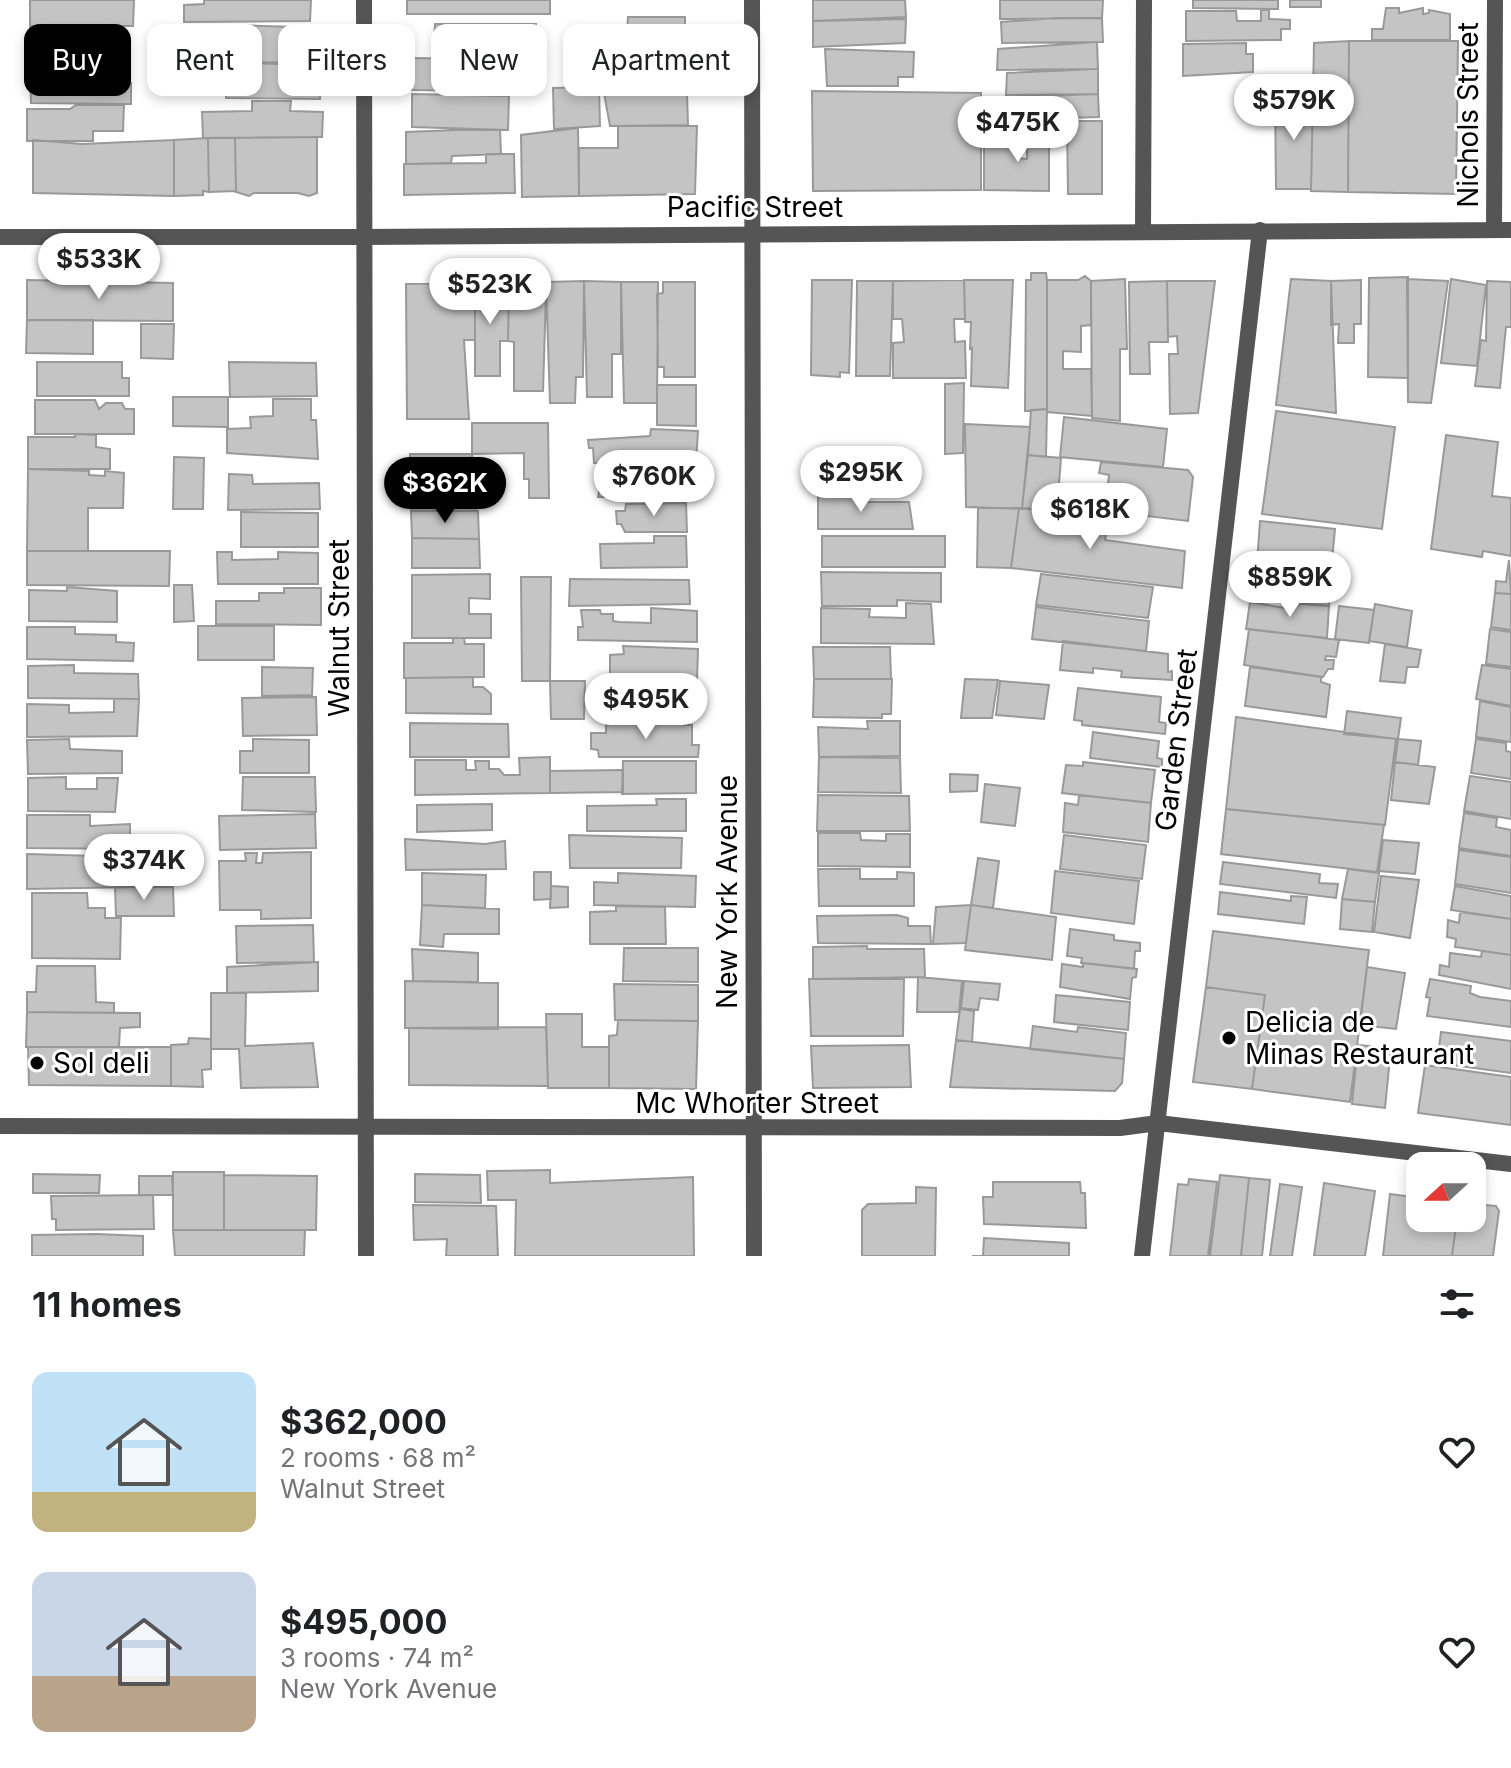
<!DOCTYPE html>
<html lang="en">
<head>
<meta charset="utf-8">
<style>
	:root { --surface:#fff; --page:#f6f6f6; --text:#202124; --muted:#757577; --accent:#000 }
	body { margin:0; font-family:Inter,sans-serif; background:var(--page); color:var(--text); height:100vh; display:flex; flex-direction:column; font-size:30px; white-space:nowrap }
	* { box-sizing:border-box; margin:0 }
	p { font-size:26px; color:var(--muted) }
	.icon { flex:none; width:44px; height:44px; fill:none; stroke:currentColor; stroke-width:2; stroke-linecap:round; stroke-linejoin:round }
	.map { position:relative; height:1256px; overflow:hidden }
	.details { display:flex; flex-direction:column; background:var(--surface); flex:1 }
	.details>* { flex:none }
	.guide { position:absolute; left:24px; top:24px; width:800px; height:72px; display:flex; gap:16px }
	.needle { width:52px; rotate:249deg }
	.fabs { position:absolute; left:1406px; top:1152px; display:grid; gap:16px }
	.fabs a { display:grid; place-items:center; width:80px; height:80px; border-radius:16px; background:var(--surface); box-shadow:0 4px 12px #0003; font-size:40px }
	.price { position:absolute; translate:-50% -68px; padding:0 18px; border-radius:28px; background:#fff; color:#222; font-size:26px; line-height:52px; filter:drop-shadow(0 2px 4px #0008) }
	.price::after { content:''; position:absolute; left:50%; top:48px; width:24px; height:18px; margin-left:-12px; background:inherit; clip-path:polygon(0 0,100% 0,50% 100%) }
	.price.active { background:var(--accent); color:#fff }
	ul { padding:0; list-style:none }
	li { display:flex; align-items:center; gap:24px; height:200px; padding:0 32px }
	li span { display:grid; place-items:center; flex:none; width:224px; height:160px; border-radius:16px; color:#555 }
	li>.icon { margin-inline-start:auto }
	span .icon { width:96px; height:96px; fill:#fffc; stroke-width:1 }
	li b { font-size:34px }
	h2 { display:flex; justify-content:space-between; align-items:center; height:96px; padding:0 32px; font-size:34px }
	.pill { padding:0 28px; border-radius:16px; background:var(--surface); box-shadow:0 4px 12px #0003; font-size:28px; line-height:72px }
	.pill.active { background:var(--accent); color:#fff }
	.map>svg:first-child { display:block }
</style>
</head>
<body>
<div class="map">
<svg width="1511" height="1256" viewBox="0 0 1511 1256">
	<rect width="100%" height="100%" fill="#fff"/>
	<path fill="#c4c4c4" stroke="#999" stroke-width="2" d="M30 0H134L133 26H30Z
		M204 0H311L310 21 184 22V5L204 4Z
		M407 0H550V14H407Z
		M813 0H905L906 17 813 21Z
		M1000 0H1103L1102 18 1000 19Z
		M1193 0H1278V9L1193 8Z
		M1290 0H1321V7H1290Z
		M1386 8H1399V13L1423 8V14L1429 13V10L1450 14V40H1372V29H1383Z
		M1261 10H1269V19L1290 20V29H1281V40L1186 41V11H1236L1237 21H1261Z
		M628 17H685V50H617L618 35H627Z
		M1057 18H1102L1103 42 1002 43 1001 22Z
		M906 19 905 43 813 47V21Z
		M435 24H536L535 58H433Z
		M231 25 295 27V35L320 36 318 63 231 62Z
		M30 26H123V61H29Z
		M1349 41H1458L1456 194 1348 192Z
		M1349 41 1348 192 1311 191 1314 43Z
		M1097 42 1098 69 997 70 998 49Z
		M1246 43V54H1253V72L1183 76V44Z
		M825 49 914 52 913 77H898V86H827Z
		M642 53H687V89L596 87 595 68 611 67V58H635Z
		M413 58 483 59 489 91 412 90Z
		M249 63 321 65 320 99 226 98V69H249Z
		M98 69 120 72 125 77 124 83H131V104L31 103 30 71Z
		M1098 69V94L1006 95 1007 73Z
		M599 87 600 126 554 129 553 88Z
		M812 91 981 93V190L813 191Z
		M604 93 687 94 688 125 610 126Z
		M412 94 509 96 508 130 412 127Z
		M1098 94 1099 117 999 120 998 98Z
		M1313 95 1311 189H1276L1275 97Z
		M252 101H291L290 111 323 112 322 137 203 138 202 112 252 111Z
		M76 105H124L123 131H93V141H27V109H70Z
		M1067 121H1102V194H1068Z
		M618 126H697L695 194 579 196V148H618Z
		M578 128 579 196 522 197 521 135Z
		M1027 128 1049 129V191L984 190V140H1017V158L1027 159Z
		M456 130H500L501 154 452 156 451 163 406 164V132Z
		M317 137V193L309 196 298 193H254L249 196 236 192 235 138Z
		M208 138H235L236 191 209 192Z
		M208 138 209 192 203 191V195L174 196V140Z
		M33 140 82 144 174 140V196L33 193Z
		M486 154H514L515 193 404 195V164L486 163Z
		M1031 273H1046L1047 280V409L1025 411 1026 280H1031Z
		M1085 276 1091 281V325L1081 326V352L1063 351V369H1091L1092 416 1047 412V280H1078Z
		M1408 277V378L1368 377 1369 278Z
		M1125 279 1127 349H1120V421L1092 418 1091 281Z
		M1291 279 1331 281 1336 413 1276 405Z
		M1407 279 1448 281 1431 403 1408 402Z
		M1451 279 1486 285 1477 366 1441 363Z
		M27 280 173 283V321L27 320Z
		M812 280H852L849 373 840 372V377L811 375Z
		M964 280H1013L1008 388 971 386 972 348 970 349 971 322H965Z
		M964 280 965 319H954L955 342 965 341 966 378H893V343L904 342 902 319H893V281Z
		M1361 280V324H1354V343H1338L1339 324 1331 325V281Z
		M584 281 583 377H576L575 403H550L546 282Z
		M584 281 621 282V354H612V397H587Z
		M857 281H893L890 376H856Z
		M1167 281H1215L1198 413 1170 414 1169 354H1178L1177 336 1168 337Z
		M1167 281 1168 342H1149L1150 374H1130L1129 282Z
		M1487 281 1511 282V327H1506L1500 388 1475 386 1481 340 1486 341Z
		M621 282H658L657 403H624Z
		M663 282H695V377H664V367H658L657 294 663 293Z
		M475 283V340H464L469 419H407L406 284Z
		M475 283H509L508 341H500V376H475Z
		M509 292 546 293 543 391H514V342L508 341Z
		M27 320H93V354L26 353Z
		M141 324H174L173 359 141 358Z
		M37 362H122V378H129V396H37Z
		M229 362 316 363 317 396 230 397Z
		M964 383 963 453 945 454V384Z
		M657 385H696V426L657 425Z
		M173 397H228V427L173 426Z
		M273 399H311V420H316L318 459 227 453V429L251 428 250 417 273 416Z
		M35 400H95L99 409 106 403H122L125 409H134V434H35Z
		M1047 409 1046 457 1028 455 1031 410Z
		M1276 411 1395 427 1382 529 1262 514Z
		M1064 417 1167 429 1163 467 1060 457Z
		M472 423H548L549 498H529V479H524V453L472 454Z
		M965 424 1030 427 1022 509 966 507Z
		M651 429 698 431 696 461 594 463 593 448H589L588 440 650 436Z
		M75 434 96 435V447L110 449V469H28V437H75Z
		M1446 435 1498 442 1492 496 1511 498V556L1483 551 1482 557 1431 549Z
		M410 454H472L476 511H411Z
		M1028 455 1061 458 1057 511 1022 508Z
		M174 457 204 458 203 509H173Z
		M898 458 899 491 821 492 820 459Z
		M663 461H691L688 498 598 497 603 472 664 471Z
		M1101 462 1188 470 1193 477 1188 521 1105 511 1109 475 1099 473Z
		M28 469 89 471V475L105 476V471L124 473 123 508H88V551H27Z
		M229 474 252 475 253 484 319 483 320 509 228 510Z
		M818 494H860V502H909L913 529H818Z
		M686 503 687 532H625L621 524H617L616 511H625L626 504Z
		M978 508H1019L1011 568 977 567Z
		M1019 508 1109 518 1105 540 1185 551 1182 588 1011 568Z
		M411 511H478L479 539 412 538Z
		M241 512 318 513V547H241Z
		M1260 521 1335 529 1331 571 1257 563Z
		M654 536H686L687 567 601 568 600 544 654 543Z
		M822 536H945V567H822Z
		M412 538 479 539 480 568H412Z
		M27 551H170L169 586 27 585Z
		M217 552H232V560L278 559V552L318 553V584H218Z
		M1509 560 1511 594 1495 593 1496 581 1506 582Z
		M821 572 941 573V602L897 600V606H822Z
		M490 574V599L469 598V614H491V638H412V575Z
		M1041 574 1153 587 1148 618 1036 605Z
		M1254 574 1331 586 1329 606 1251 599Z
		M521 577H551L550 681H522Z
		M570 579 689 580 690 604 569 606Z
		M174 585H192L194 621 174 622Z
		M67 587 117 591V622L29 621V590L67 591Z
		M284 588H321V625L216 624V601H259V593H284Z
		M1495 593 1511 594V630L1491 627Z
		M1250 602 1291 609V603L1329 606 1327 638 1246 629Z
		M906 603 931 604 934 644 821 643V608L870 609 869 617 906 618Z
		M1375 604 1412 611 1407 647 1369 641Z
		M1339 606 1374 610 1369 643 1335 639Z
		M1036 607 1149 621 1146 651 1032 639Z
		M651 608 697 611V642L578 640V627H583L581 610H600L601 614H613V621L619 622 651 623Z
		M198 626H274V660H198Z
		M27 627H75V634L116 635V642L134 643 133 661 27 659Z
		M1249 629 1339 640 1336 657 1326 656 1325 660H1334L1333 669H1328L1323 677 1244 665Z
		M1490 629 1511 632V667L1486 664Z
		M453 638H464L465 644H484V677L404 678V643H453Z
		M1063 641 1168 654V672L1172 671V680L1121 677 1122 671 1093 668V673L1060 670Z
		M1385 644 1421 650 1418 667H1407L1405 683 1380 681Z
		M623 646 698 649 697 681H610V655L624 654Z
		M813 647H890L891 679H814Z
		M74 665V673L138 674 139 699 28 698V666Z
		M1482 665 1511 669V706L1476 699Z
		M262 667 313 668 312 695 262 696Z
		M1250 667 1321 677V682L1330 685 1326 717 1245 706Z
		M473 677V687H483L491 694V714L406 713V678Z
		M814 679H892L891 714H882V718L813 717Z
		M965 679 998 680 992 718H961Z
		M550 681H585L584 719H551Z
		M651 681H695L698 717 599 718V708L621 693 651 694Z
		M1000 681 1049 685 1044 719 996 715Z
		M1078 688 1161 697 1159 722 1166 723 1165 734 1082 725V721L1074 720Z
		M316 697 317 735 243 736 242 698Z
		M114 699H139L137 736 27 737V704L69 705V713L114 712Z
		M1480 701 1511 707V742L1476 737Z
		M1347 711 1401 718 1398 739 1344 734Z
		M1236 717 1396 739 1385 825 1226 809Z
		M867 721H900V756L819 757 818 727 868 729Z
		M684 722V725H692V745H699L698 757H599L598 750 591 749V733H606V724Z
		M410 723 508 724 509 757H410Z
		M1093 732 1159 741 1157 758 1162 759V767L1090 758Z
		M69 739 70 749 122 751V773L28 774 27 740Z
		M253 739 309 740V773H240V751H253Z
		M1398 739 1421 741 1418 765 1395 762Z
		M1476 739 1506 743V751L1511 752V779L1471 773Z
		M550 757V793L415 795V760H466V770H476L475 761H489V769H499L504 775H520L519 758Z
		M819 757 900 758 901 793 818 792Z
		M623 761H696V793L622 794Z
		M1083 762 1155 770 1151 803 1062 793 1066 765 1083 766Z
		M1395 762 1435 767 1429 804 1391 800Z
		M623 770V792L550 793V771Z
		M950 774 978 775 977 791 950 792Z
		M1470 776 1511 782V819L1464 811Z
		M66 777V789H97V778H118L115 812 28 811V778Z
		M243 777H315L316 812 242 810Z
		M985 784 1020 788 1015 826 981 822Z
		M818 795 909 796 910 831H817Z
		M1079 795 1151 803 1148 842 1063 832 1065 803 1078 805Z
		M656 799H686V831H587V806L657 805Z
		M492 804V830L417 832V805Z
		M1226 809 1384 825 1377 872 1221 854Z
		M1464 813 1497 818 1496 827 1511 830V856L1459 848Z
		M315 814 316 848 220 850 219 816Z
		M27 815H90V826L130 824V849L27 848Z
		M818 833H860L861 840 886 841V834H910V867L818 866Z
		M569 835 682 838 681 868H570Z
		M1064 835 1146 845 1142 879 1060 869Z
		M405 839 485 844 505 841 506 869 406 870Z
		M1383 840 1419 843 1415 874 1379 871Z
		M1459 850 1511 857V893L1455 884Z
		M311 852V918L261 919V910H220L219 861H246L245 853H257L256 863H262L263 853Z
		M27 854 130 857 135 860 134 887 27 889Z
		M978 858 999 861 993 908 971 905Z
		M1223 862 1320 874 1319 883 1338 884 1336 898 1220 884Z
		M818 869H860V879H897V872L914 873V906H819Z
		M1348 869 1379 873 1375 902 1342 899Z
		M1055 871 1139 881 1134 924 1051 913Z
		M534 872H551V899L534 900Z
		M422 873 486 875 485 908 422 905Z
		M618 873 696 876 695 907 594 905V882L618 883Z
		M1381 876 1419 880 1410 938 1374 932Z
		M551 886 568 887V907L550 908Z
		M1455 886 1511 896V919L1451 910Z
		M115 887H173L174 916H116Z
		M1220 892 1291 901V896L1307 897 1304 924 1218 914Z
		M32 893H87L88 908H105V918H121L120 959 32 958Z
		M1342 899 1375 902 1372 932 1340 929Z
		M422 905 499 909V934H444L443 947 420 945Z
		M971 905 1056 917 1052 960 965 950Z
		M971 905 966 943 933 944 936 907Z
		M616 906 665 907 666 944H590V912L616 911Z
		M1460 912 1511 919V955L1455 947 1456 939 1447 937 1448 920 1459 923Z
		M897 915 908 918V926H930L931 944 818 943 817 916Z
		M313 925 314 962 237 963 236 926Z
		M1070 929 1114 935V940L1140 943V951H1135L1134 969 1081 963 1082 958 1067 956Z
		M1213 931 1369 950 1350 1102 1252 1089 1265 995 1206 987Z
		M867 946V949H924L925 977 813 979V947Z
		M624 948H698V982L623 981Z
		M412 949 478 953V982L413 981Z
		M1482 951 1511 955V989L1439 975 1440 965 1449 967 1450 953 1481 957Z
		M318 962V991L227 993V967Z
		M1083 963 1137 969 1136 977 1132 978 1130 999 1060 987 1062 964 1083 967Z
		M37 966H95L96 1002 114 1003V1013L27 1012V992H36Z
		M1367 967 1405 973 1396 1029 1360 1025Z
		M918 977 962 981 959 1012H917Z
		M809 979H904L903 1036H811Z
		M1430 979 1471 986 1470 993 1480 997 1511 1001V1027L1427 1016 1430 998 1426 997Z
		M405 981 498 983V1029L405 1028Z
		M964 981 1000 984 998 1000 980 998 978 1010 961 1008Z
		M614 984 698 985V1021L615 1020Z
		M1206 987 1265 995 1252 1089 1193 1082Z
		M211 993H246L245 1046 313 1043 318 1087 241 1088 239 1049H211Z
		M1056 995 1130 1002 1128 1030 1054 1022Z
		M960 1009 974 1011 972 1042 956 1040Z
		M27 1012 140 1013V1027L120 1028 119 1047H26Z
		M546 1014H582V1047H609V1088H548Z
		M618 1020 698 1021 696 1089 609 1088V1036L617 1035Z
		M1033 1026 1077 1032 1078 1027 1126 1033 1124 1059 1030 1049Z
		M546 1027 548 1086 409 1085V1028Z
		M1441 1032 1511 1041V1073L1437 1063Z
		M189 1038 211 1039V1069L202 1070 203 1087 171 1086V1045L188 1044Z
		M956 1040 1124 1059 1122 1083 1115 1091 950 1087Z
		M909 1045 911 1087 813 1088 811 1046Z
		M1358 1045 1391 1048 1385 1108 1352 1104Z
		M28 1047H171V1086L29 1085Z
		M1425 1065 1511 1077V1125L1418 1113Z
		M550 1170V1183L693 1177 694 1256H515L516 1200H488L487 1171Z
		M173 1172H224V1230H173Z
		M33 1174 100 1175 99 1193H33Z
		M415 1174 480 1175 481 1203 415 1202Z
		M224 1175 317 1176 316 1230H224Z
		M1220 1175 1249 1178 1241 1256H1210Z
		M139 1176H172L173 1195H139Z
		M1249 1178 1270 1180 1262 1256H1241Z
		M1189 1179 1217 1182 1208 1256H1170L1178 1184 1188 1185Z
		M993 1182H1080L1081 1193H1085L1086 1228 984 1224 983 1197H993Z
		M1324 1183 1375 1191 1365 1256H1314Z
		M1280 1184 1302 1187 1292 1256H1270Z
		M916 1187 936 1188 935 1256H862V1210L868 1204 916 1203Z
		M1390 1194 1420 1198V1218H1457L1452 1256H1383Z
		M153 1195 154 1229 56 1230V1219H52L51 1196Z
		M1472 1204 1496 1206 1499 1211 1493 1256H1452L1457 1218H1472Z
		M413 1205 496 1206 498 1256H446L447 1239 414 1240Z
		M173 1230H305L304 1256H175Z
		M96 1234 143 1236V1256H32V1235Z
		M984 1238 1069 1243V1256H972H983Z"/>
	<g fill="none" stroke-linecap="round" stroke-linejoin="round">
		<path stroke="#555" stroke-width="16" d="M752 0 754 1256
			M1494 230 1495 0
			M1143 231 1144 0
			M0 237H364
			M0 1126 1120 1128 1158 1123 1511 1164
			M1142 1256 1260 230"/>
		<path stroke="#555" stroke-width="16" d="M364 0 366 1256
			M364 237 1511 230"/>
	</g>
	<g fill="#000" stroke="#fff" stroke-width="3">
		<circle cx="1229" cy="1038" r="8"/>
		<circle cx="37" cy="1063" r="8"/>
	</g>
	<g text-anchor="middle" stroke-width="6" stroke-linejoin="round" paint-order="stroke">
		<g font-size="28" fill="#000" stroke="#fff">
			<text transform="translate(1468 115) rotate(-90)" y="10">Nichols Street</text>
			<text x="755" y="217">Pacific Street</text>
			<text transform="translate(339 628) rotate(-90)" y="10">Walnut Street</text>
			<text transform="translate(1176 740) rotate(-83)" y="10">Garden Street</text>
			<text transform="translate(727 892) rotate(-90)" y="10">New York Avenue</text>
			<text x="757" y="1113">Mc Whorter Street</text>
		</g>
		<g font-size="28" fill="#000" stroke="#fff" text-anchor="start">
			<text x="1245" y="1032">Delicia de<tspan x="1245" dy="32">Minas Restaurant</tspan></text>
			<text x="53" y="1073">Sol deli</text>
		</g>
	</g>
</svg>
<div class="fabs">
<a><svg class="needle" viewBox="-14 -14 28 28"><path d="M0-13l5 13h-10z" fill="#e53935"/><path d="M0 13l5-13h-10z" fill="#757577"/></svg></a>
</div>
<b class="price" style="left:1294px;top:142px">$579K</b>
<b class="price" style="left:1018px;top:164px">$475K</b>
<b class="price" style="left:99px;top:301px">$533K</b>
<b class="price" style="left:490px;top:326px">$523K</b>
<b class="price" style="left:861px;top:514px">$295K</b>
<b class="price" style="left:654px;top:518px">$760K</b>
<b class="price active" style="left:445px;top:525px">$362K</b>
<b class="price" style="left:1090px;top:551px">$618K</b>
<b class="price" style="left:1290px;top:619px">$859K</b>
<b class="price" style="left:646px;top:741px">$495K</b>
<b class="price" style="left:144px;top:902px">$374K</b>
<div class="guide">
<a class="pill active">Buy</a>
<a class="pill">Rent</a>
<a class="pill">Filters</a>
<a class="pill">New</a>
<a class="pill">Apartment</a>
</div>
</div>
<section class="details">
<h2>11 homes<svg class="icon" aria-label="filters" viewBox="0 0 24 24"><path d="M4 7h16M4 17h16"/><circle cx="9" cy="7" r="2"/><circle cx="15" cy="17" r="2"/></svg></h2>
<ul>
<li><span style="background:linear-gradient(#bfe0f5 75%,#c2b280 0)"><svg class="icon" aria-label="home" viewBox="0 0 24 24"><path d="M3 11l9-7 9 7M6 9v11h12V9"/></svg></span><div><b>$362,000</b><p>2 rooms · 68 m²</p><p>Walnut Street</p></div><svg class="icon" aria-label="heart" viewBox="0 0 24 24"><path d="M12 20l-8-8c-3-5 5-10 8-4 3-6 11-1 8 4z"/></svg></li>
<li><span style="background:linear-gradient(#c9d6e8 65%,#b9a48a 0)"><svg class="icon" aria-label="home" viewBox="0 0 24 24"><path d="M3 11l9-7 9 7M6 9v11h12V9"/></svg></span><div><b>$495,000</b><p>3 rooms · 74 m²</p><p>New York Avenue</p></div><svg class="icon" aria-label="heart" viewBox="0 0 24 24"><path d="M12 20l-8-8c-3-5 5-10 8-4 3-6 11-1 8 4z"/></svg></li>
</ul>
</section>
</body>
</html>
